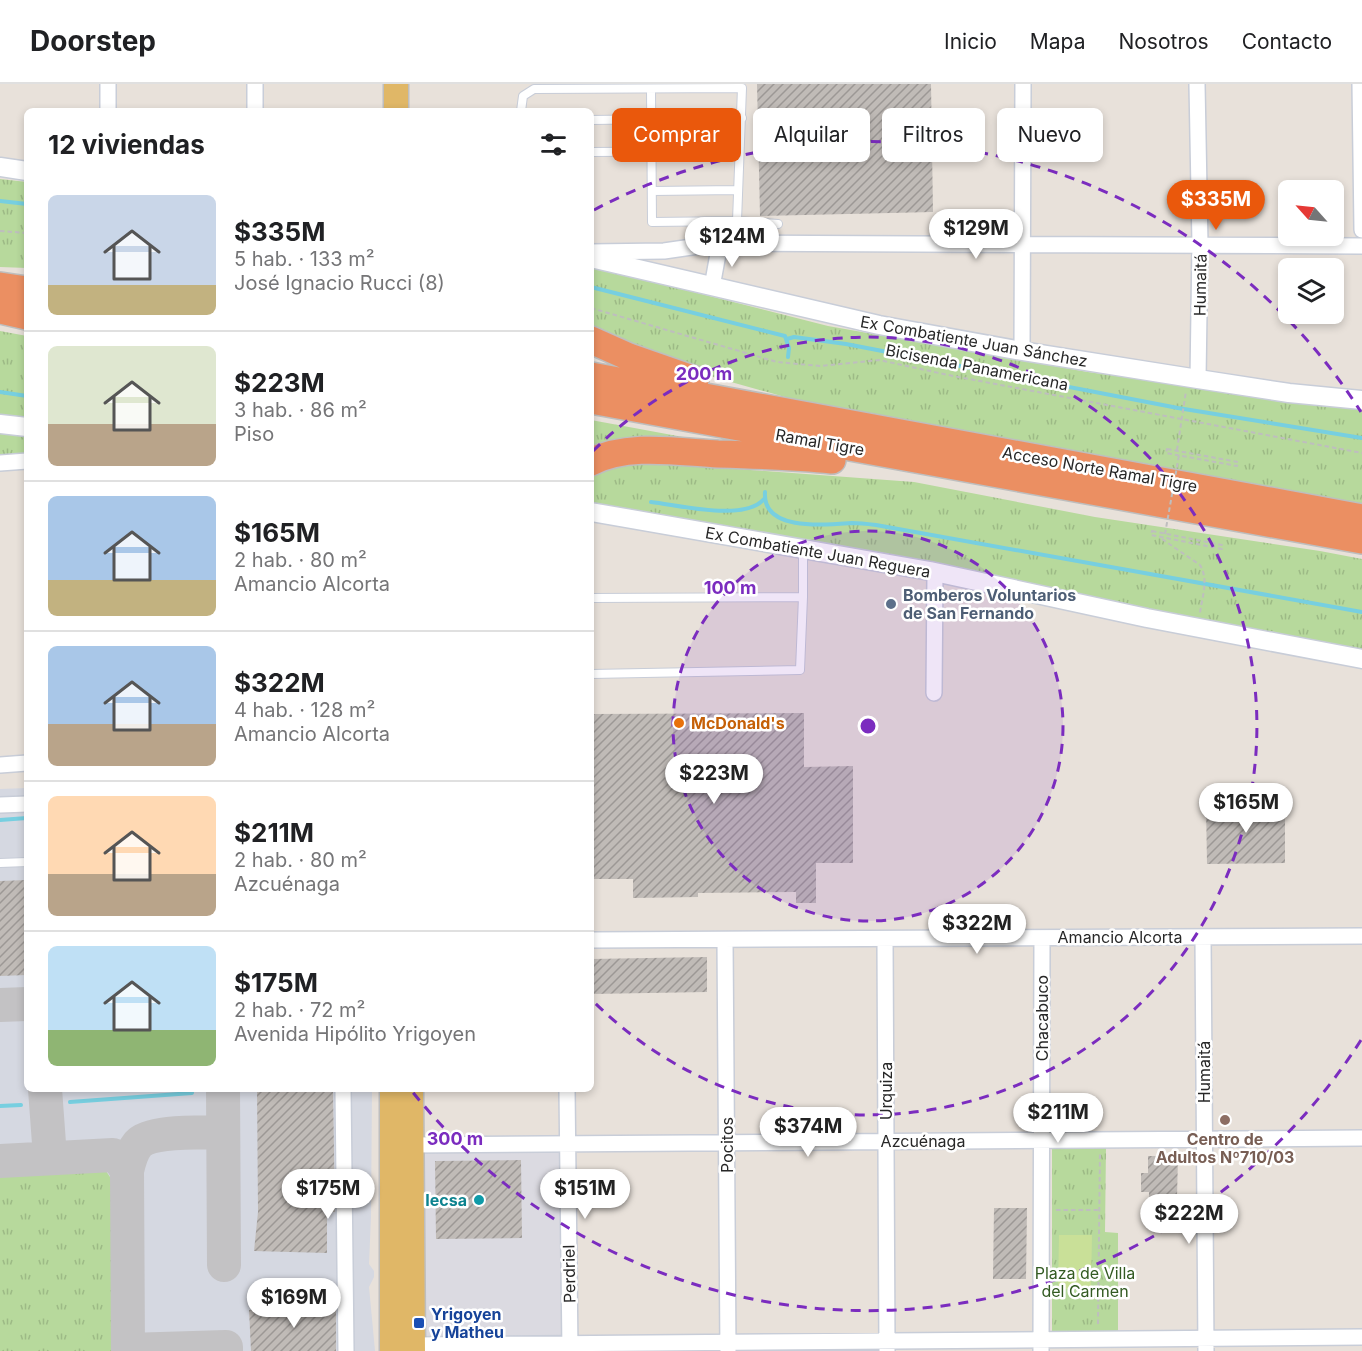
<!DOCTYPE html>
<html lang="es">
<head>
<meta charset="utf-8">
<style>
	:root { --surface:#fff; --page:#f6f6f6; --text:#202124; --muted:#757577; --line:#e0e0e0; --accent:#ea580c }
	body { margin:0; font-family:Inter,sans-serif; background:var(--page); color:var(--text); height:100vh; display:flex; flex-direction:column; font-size:22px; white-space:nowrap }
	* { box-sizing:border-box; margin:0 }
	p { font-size:20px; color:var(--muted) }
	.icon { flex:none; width:33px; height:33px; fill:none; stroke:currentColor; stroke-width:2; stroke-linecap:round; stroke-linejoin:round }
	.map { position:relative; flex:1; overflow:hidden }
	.drawer { position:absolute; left:24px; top:24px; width:570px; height:984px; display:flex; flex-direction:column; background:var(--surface); border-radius:9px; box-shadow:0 3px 9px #0003 }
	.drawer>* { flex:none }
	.hud { position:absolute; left:612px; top:24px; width:570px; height:54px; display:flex; gap:12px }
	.needle { width:39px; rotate:297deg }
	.controls { position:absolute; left:1278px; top:96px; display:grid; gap:12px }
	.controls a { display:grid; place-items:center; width:66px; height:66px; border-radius:9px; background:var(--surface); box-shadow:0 3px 9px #0003; font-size:30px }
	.price { position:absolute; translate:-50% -51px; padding:0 14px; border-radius:21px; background:#fff; color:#222; font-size:20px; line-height:39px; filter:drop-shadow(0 2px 3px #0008) }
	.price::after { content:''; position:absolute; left:50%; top:36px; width:18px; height:14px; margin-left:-9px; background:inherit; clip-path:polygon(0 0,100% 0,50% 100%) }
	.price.on { background:var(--accent); color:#fff }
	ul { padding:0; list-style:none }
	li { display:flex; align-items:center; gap:18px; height:150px; padding:0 24px }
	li+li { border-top:2px solid var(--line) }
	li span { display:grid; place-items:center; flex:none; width:168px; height:120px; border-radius:9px; color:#555 }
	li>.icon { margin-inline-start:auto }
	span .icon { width:72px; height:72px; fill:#fffc; stroke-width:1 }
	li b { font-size:26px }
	h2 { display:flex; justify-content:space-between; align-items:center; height:72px; padding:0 24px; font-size:26px }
	.pill { padding:0 21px; border-radius:9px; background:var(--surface); box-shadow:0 3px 9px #0003; font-size:21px; line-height:54px }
	.pill.on { background:var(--accent); color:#fff }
	header { display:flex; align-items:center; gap:36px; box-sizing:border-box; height:84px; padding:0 30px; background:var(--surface); border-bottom:2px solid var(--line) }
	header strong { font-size:28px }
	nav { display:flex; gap:33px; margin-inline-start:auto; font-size:21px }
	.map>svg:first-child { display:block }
</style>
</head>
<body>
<header>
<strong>Doorstep</strong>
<nav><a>Inicio</a><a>Mapa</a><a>Nosotros</a><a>Contacto</a></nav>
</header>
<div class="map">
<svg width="1362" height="1267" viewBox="0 0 1362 1267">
	<defs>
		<pattern id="grass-tufts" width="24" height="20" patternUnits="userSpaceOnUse" patternTransform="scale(1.5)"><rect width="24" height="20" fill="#b7d99c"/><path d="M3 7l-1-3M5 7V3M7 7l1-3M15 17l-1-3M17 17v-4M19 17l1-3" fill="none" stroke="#9dba86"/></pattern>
		<pattern id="building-hatch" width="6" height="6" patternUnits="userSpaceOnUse" patternTransform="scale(1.5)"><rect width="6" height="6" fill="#c0bbb7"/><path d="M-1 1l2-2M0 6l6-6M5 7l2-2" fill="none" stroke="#9c9895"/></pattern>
	</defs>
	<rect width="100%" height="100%" fill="#e8e1da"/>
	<path fill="#dbdae1" d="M563 1065 566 1254 423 1255 419 1066Z"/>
	<path fill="#d5d8e1" d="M27 704V1005H372L371 1133 369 1180 374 1187V1193L369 1203 375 1267H0V705Z"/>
	<path fill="url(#grass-tufts)" d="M0 95 27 98V184L0 183Z
		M591 182 828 242 1088 288 1362 326V421L792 315 649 275 591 250Z
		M0 247 27 252V336L0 332Z
		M591 336 775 370 591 371Z
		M0 346 27 351V369L0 371Z
		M610 379H656L914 398 1095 433 1320 467 1362 475V570L591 418V388Z
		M1052 1063H1106L1105 1148 1118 1149V1249H1052Z
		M99 1085 106 1087 114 1099 115 1267H0V1091Z"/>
	<path fill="#c9e098" d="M1059 1151H1092L1091 1205H1058Z"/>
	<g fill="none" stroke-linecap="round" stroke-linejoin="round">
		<path stroke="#77cfe0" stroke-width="4" d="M0 117 27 120
			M591 203 785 252 789 264 788 273
			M787 255 794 253 846 260 1178 324 1362 354
			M0 308 27 312
			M765 408C762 448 826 441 852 439 859 439 868 440 876 441L1362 528
			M651 418C679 421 744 438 764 415
			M0 736 27 734
			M70 1018 192 1009 191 1005
			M0 1022 21 1021"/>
		<path stroke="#c3c2c4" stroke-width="34" d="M0 921 27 920
			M45 1005 50 1073
			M223 1005 224 1181
			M0 1077 113 1071 119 1074 127 1087
			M128 1266 226 1263V1267
			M128 1267 127 1087C129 1078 132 1067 138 1060 151 1046 204 1049 223 1048"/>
	</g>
	<path fill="url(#building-hatch)" d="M757 0H931L933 128 760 132Z
		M804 629V683L853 682V779H816V819H796V808L698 809V813L633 814V795H591V630Z
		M1285 720V779L1207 780 1206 721Z
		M27 796V891L0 892V797Z
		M707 873V908L591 910V875Z
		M257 1005H333L335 1128H327V1169L254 1167 258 1128Z
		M1148 1072H1178L1177 1114H1149V1108H1141V1089H1148Z
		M521 1076 522 1154 436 1155 435 1077Z
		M994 1124H1027L1026 1195H993Z
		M336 1222V1267H251L249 1226Z"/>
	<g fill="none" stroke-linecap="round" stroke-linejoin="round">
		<g stroke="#c8cdd8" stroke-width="10">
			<path id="service" d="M651 6 652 138 737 137 778 140
				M521 27 523 12 534 5 742 4 737 137
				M591 36 742 34
				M591 68 738 67
				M652 107 737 106
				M803 513V465
				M591 514 803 513 800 586 591 590
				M0 779 27 778"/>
		</g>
		<g stroke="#c8cdd8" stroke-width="18">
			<path id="minor" d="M108 0V27
				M255 0V27
				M1197 0 1200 160 1198 295
				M1360 0 1362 146
				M591 168 664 167 720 159 1362 162
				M712 203 720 159
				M1022 267 1023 0
				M0 379 27 377
				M934 609 935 489
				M0 681 27 679
				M0 721 27 720
				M1203 853 1206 1267
				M885 855 887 1267
				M591 856 1362 852
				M725 856 728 1267
				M343 1005 346 1267
				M567 1005 570 1267
				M411 1061 1362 1054
				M413 1261 1362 1253
				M1041 1267 1042 854"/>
		</g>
		<g stroke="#c8cdd8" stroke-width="21">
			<path id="tertiary" d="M0 83 27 87
				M591 174 879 241 1022 267 1198 295 1289 309 1362 316
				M0 340 27 343
				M591 428 930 487 1147 534 1362 575"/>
		</g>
		<g stroke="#bebebe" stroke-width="27">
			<path id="primary" d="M396 27V0
				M411 1005 413 1267
				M392 1267V1005"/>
		</g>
		<g stroke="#bebebe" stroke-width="30">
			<path id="motorway" d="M0 202 27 206
				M0 226 27 232
				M591 256 629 273 695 296
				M591 292 1362 434
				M591 316 1362 456
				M591 378C628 359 678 368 718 370 756 371 794 372 832 376"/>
		</g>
		<path stroke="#bebebe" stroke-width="2" stroke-dasharray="4.5 3" stroke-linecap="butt" d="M0 147 27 149
			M591 224 777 278 820 282 879 276 953 292 1362 369
			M1167 365 1238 378 1237 382 1166 369Z
			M1177 366 1186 307
			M1152 447 1222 461V465L1151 451Z
			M1162 455 1200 481C1209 496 1202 513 1200 529
			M1056 1126H1099
			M1098 1240 1100 1069"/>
		<use href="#service" stroke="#fff" stroke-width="8"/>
		<use href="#minor" stroke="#fff" stroke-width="15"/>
		<use href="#tertiary" stroke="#fff" stroke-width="18"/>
		<use href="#primary" stroke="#e0b767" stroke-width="24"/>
		<use href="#motorway" stroke="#eb8f62" stroke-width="27"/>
		<path stroke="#bebebe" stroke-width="2" stroke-dasharray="4.5 3" stroke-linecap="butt" d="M1165 450 1179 371"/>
	</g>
	<circle cx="868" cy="642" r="195" fill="#7b2cbf" fill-opacity=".12"/>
	<g fill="none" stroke="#7b2cbf" stroke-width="3" stroke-dasharray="10 8">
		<circle cx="868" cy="642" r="195"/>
		<path d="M593 367A389 389 0 1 1 593 917"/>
		<path d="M1361 956A584 584 0 0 1 411 1006M594 126A584 584 0 0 1 1361 328"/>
	</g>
	<circle fill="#5c6f8a" stroke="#fff" stroke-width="2" cx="891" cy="520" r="6"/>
	<circle fill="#e8710a" stroke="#fff" stroke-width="2" cx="679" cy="639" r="6"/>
	<circle fill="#8d6e63" stroke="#fff" stroke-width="2" cx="1225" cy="1036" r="6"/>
	<circle fill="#0f9aa8" stroke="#fff" stroke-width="2" cx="479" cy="1116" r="6"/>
	<rect fill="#1a4fb4" stroke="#fff" stroke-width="2" x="413" y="1233" width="12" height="12" rx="3"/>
	<g text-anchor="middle" stroke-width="5" stroke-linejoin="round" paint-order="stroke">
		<g font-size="16" fill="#272727" stroke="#fff">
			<text transform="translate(1200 201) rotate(-89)" y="6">Humaitá</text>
			<text transform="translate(974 257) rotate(10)" y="6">Ex Combatiente Juan Sánchez</text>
			<text transform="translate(977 283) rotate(11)" y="6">Bicisenda Panamericana</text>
			<text transform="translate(820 358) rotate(10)" y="6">Ramal Tigre</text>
			<text transform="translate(1100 385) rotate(10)" y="6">Acceso Norte Ramal Tigre</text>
			<text transform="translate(818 468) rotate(10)" y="6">Ex Combatiente Juan Reguera</text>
			<text x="1120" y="859">Amancio Alcorta</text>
			<text transform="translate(1042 934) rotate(-90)" y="6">Chacabuco</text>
			<text transform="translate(1204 988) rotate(-90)" y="6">Humaitá</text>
			<text transform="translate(886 1007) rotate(-90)" y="6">Urquiza</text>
			<text x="923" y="1063">Azcuénaga</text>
			<text transform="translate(727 1061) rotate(-90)" y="6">Pocitos</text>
			<text transform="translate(569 1190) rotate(-91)" y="6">Perdriel</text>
		</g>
		<g font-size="16" font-weight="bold" fill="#4e5e75" stroke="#fff" text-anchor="start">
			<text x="903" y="517">Bomberos Voluntarios<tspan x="903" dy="18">de San Fernando</tspan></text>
		</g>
		<g font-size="16" font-weight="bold" fill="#c56008" stroke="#fff" text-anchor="start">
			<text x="691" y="645">McDonald's</text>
		</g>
		<g font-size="16" font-weight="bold" fill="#785e54" stroke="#fff">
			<text x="1225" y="1061">Centro de<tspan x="1225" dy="18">Adultos Nº710/03</tspan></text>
		</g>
		<g font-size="16" font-weight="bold" fill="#0d838f" stroke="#fff" text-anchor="end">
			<text x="467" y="1122">Iecsa</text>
		</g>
		<g font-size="16" fill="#325a21" stroke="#fff">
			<text x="1085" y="1195">Plaza de Villa<tspan x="1085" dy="18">del Carmen</tspan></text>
		</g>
		<g font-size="16" font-weight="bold" fill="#164399" stroke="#fff" text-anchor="start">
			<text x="431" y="1236">Yrigoyen<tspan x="431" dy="18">y Matheu</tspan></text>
		</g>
	</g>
	<circle cx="868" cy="642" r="9" fill="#7b2cbf" stroke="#fff" stroke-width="3"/>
	<g font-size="18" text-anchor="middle" font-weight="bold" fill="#7b2cbf" stroke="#fff" stroke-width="5" stroke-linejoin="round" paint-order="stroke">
		<text x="704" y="296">200 m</text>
		<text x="730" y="510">100 m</text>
		<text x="455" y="1061">300 m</text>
	</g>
</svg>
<div class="controls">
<a><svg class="needle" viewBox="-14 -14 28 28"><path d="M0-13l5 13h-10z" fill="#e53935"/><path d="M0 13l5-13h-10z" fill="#757577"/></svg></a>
<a><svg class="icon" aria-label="layers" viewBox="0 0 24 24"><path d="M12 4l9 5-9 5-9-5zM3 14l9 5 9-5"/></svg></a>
</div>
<b class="price on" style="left:1216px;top:147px">$335M</b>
<b class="price" style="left:976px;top:176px">$129M</b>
<b class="price" style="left:732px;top:184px">$124M</b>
<b class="price" style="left:714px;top:721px">$223M</b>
<b class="price" style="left:1246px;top:750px">$165M</b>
<b class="price" style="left:977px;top:871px">$322M</b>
<b class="price" style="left:1058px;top:1060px">$211M</b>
<b class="price" style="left:808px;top:1074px">$374M</b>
<b class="price" style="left:328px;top:1136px">$175M</b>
<b class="price" style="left:585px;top:1136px">$151M</b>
<b class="price" style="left:1189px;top:1161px">$222M</b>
<b class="price" style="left:294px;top:1245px">$169M</b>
<div class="hud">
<a class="pill on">Comprar</a>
<a class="pill">Alquilar</a>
<a class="pill">Filtros</a>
<a class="pill">Nuevo</a>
</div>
<section class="drawer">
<h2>12 viviendas<svg class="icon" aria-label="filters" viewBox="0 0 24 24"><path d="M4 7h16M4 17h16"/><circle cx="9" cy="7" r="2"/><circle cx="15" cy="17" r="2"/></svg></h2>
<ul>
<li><span style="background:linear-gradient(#c9d6e8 75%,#c2b280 0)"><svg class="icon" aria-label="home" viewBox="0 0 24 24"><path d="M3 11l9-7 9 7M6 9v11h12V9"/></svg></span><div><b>$335M</b><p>5 hab. · 133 m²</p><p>José Ignacio Rucci (8)</p></div></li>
<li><span style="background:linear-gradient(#dfe7d0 65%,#b9a48a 0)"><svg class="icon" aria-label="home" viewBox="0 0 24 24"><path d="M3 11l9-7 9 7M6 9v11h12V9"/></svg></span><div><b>$223M</b><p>3 hab. · 86 m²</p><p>Piso</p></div></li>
<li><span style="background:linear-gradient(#a9c7e8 70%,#c2b280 0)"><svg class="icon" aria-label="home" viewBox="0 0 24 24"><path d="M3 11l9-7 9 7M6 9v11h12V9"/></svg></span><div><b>$165M</b><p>2 hab. · 80 m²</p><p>Amancio Alcorta</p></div></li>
<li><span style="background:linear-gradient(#a9c7e8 65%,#b9a48a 0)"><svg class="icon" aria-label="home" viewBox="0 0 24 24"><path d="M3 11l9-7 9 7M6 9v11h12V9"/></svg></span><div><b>$322M</b><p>4 hab. · 128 m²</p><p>Amancio Alcorta</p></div></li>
<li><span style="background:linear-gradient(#ffd9b3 65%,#b9a48a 0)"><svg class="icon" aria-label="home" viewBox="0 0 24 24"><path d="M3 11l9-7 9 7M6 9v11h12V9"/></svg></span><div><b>$211M</b><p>2 hab. · 80 m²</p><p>Azcuénaga</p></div></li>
<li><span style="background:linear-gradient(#bfe0f5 70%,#8fb573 0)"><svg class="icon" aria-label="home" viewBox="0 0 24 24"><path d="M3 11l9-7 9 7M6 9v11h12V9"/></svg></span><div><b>$175M</b><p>2 hab. · 72 m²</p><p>Avenida Hipólito Yrigoyen</p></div></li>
</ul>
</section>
</div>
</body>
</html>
